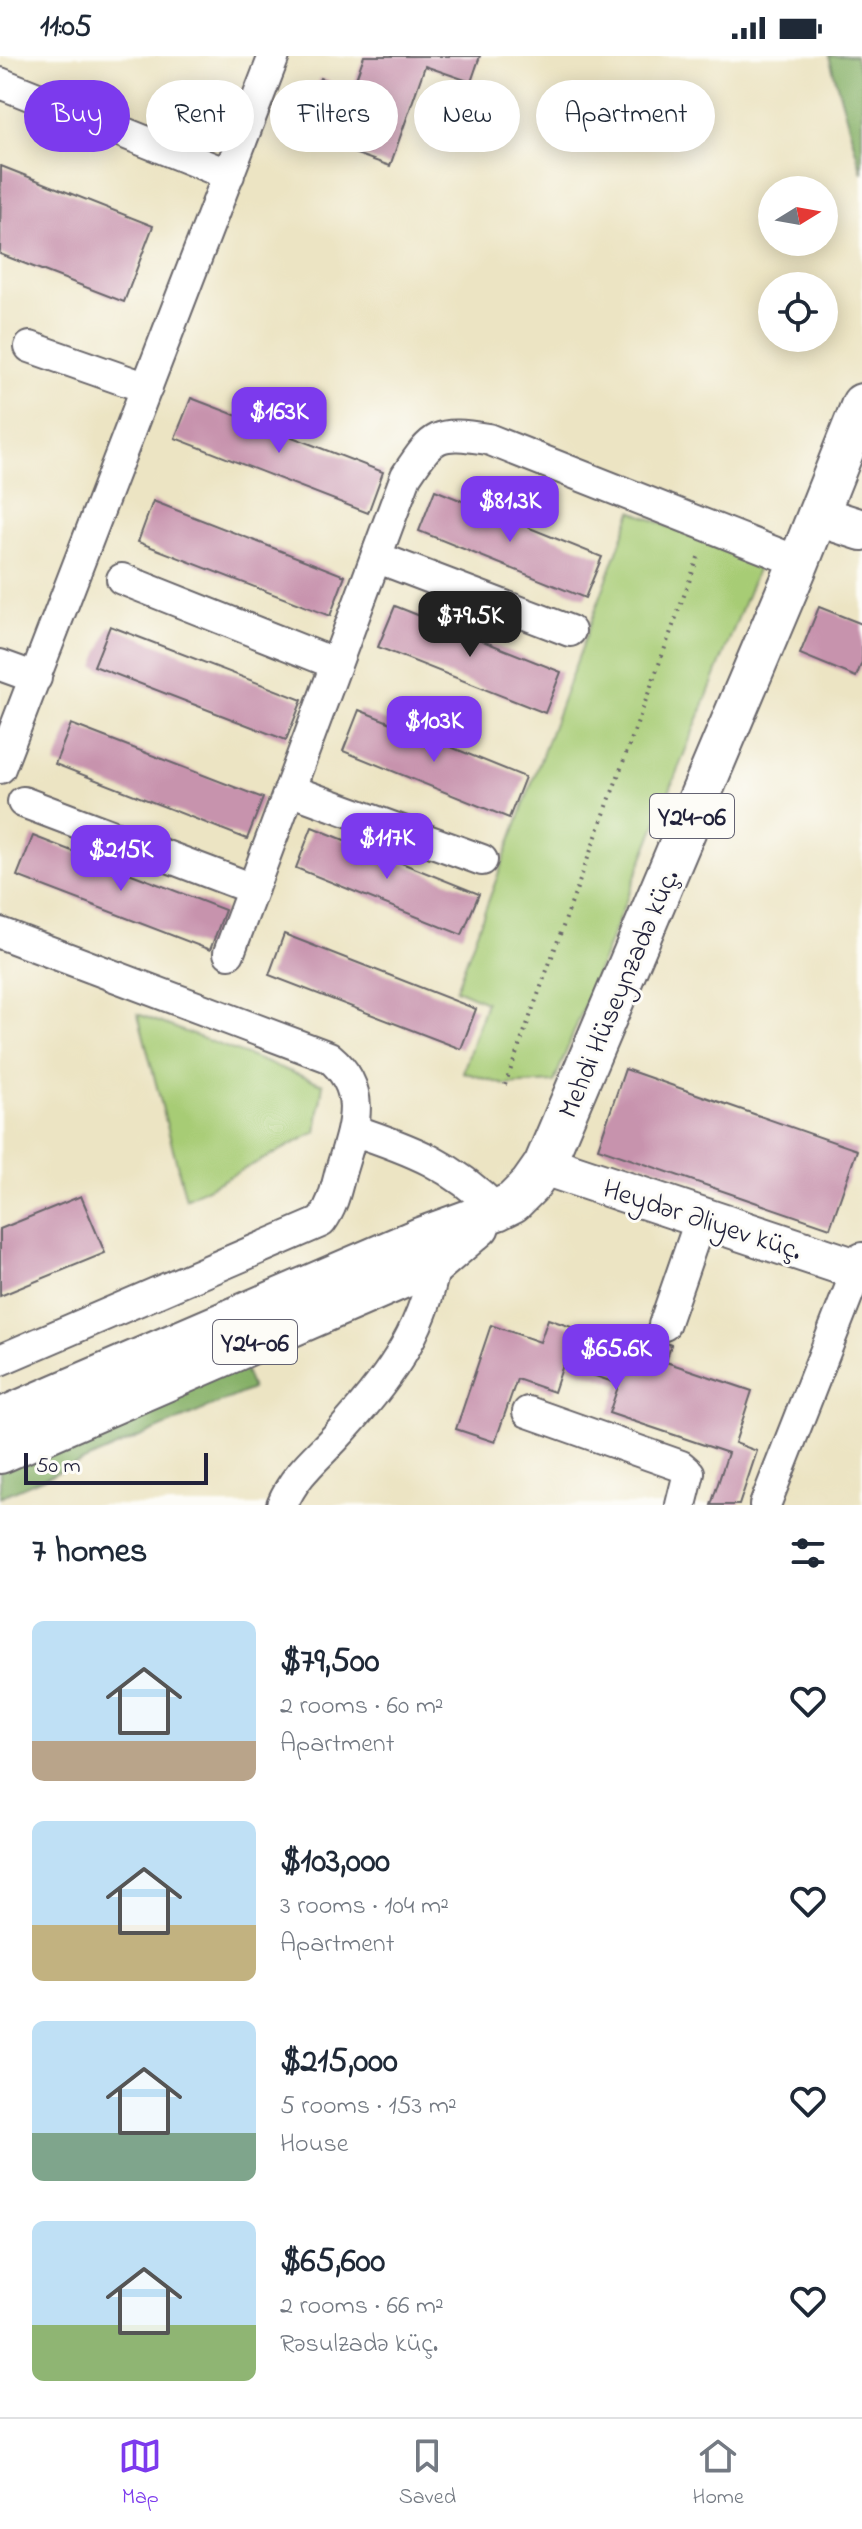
<!DOCTYPE html>
<html lang="en">
<head>
<meta charset="utf-8">
<style>
	:root { --surface:#fff; --page:#f2f2f3; --text:#1f2937; --muted:#747a83; --line:#e0e1e3; --accent:#7c3aed }
	body { margin:0; font-family:"Indie Flower",sans-serif; background:var(--page); color:var(--text); height:100vh; display:flex; flex-direction:column; font-size:30px; white-space:nowrap }
	* { box-sizing:border-box; margin:0 }
	p { font-size:26px; color:var(--muted) }
	.icon { flex:none; width:44px; height:44px; fill:none; stroke:currentColor; stroke-width:2; stroke-linecap:round; stroke-linejoin:round }
	.map { position:relative; height:1449px; overflow:hidden }
	.drawer { display:flex; flex-direction:column; background:var(--surface); flex:1 }
	.drawer>* { flex:none }
	.top-card { position:absolute; left:24px; top:24px; width:814px; height:72px; display:flex; gap:16px }
	.needle { width:52px; rotate:79deg }
	.fabs { position:absolute; left:758px; top:120px; display:grid; gap:16px }
	.fabs a { display:grid; place-items:center; width:80px; height:80px; border-radius:50%; background:var(--surface); box-shadow:0 4px 20px #0003; font-size:40px }
	.scale { position:absolute; left:24px; bottom:20px; width:184px; box-sizing:border-box; padding-left:8px; border:4px solid #22223b; border-top:0; font-size:22px; line-height:28px; white-space:nowrap; color:#22223b; -webkit-text-stroke:6px #fdfcf7; paint-order:stroke }
	.price { position:absolute; translate:-50% -68px; padding:0 18px; border-radius:16px; background:var(--accent); color:#fff; font-size:26px; line-height:52px; filter:drop-shadow(0 2px 4px #0008) }
	.price::after { content:''; position:absolute; left:50%; top:48px; width:24px; height:18px; margin-left:-12px; background:inherit; clip-path:polygon(0 0,100% 0,50% 100%) }
	.price.current { background:#222; color:#fff }
	ul { padding:0; list-style:none }
	li { display:flex; align-items:center; gap:24px; height:200px; padding:0 32px }
	li span { display:grid; place-items:center; flex:none; width:224px; height:160px; border-radius:12px; color:#555 }
	li>.icon { margin-inline-start:auto }
	span .icon { width:96px; height:96px; fill:#fffc; stroke-width:1 }
	li b { font-size:34px }
	h2 { display:flex; justify-content:space-between; align-items:center; height:96px; padding:0 32px; font-size:34px }
	.chip { padding:0 28px; border-radius:36px; background:var(--surface); box-shadow:0 4px 20px #0003; font-size:28px; line-height:72px }
	.chip.current { background:var(--accent); color:#fff }
	.status { display:flex; justify-content:space-between; align-items:center; height:56px; padding:0 40px; background:var(--surface); direction:ltr }
	.status svg { height:22px; fill:currentColor }
	.dock { display:flex; justify-content:space-around; align-items:center; height:112px; border-top:2px solid var(--line); background:var(--surface); font-size:22px; color:var(--muted) }
	.dock a { display:grid; justify-items:center; gap:4px }
	.dock .current { color:var(--accent) }
	.map>svg:first-child { display:block }
</style>
</head>
<body>
<div class="status"><b>11:05</b><svg viewBox="0 0 49 12"><path d="M0 12V9h3v3zM5 12V6h3v6zM10 12V3h3v9zM15 12V0h3v12zM26 1h20v11H26zM47 4h2v5h-2z"/></svg></div>
<div class="map">
<svg width="862" height="1449" viewBox="0 0 862 1449">
	<rect width="100%" height="100%" fill="#fdfcf7"/>
	<filter id="ink" filterUnits="userSpaceOnUse"><feTurbulence type="fractalNoise" baseFrequency=".0125" numOctaves="2"/><feDisplacementMap in="SourceGraphic" scale="16" xChannelSelector="R" yChannelSelector="G"/><feConvolveMatrix kernelMatrix="1 2 1 2 8 2 1 2 1" color-interpolation-filters="sRGB"/></filter>
	<filter id="wash" filterUnits="userSpaceOnUse"><feTurbulence type="fractalNoise" baseFrequency=".006" numOctaves="4" result="noise"/><feDisplacementMap in="SourceGraphic" scale="32" xChannelSelector="R" yChannelSelector="G"/><feGaussianBlur stdDeviation="1.8" result="paint"/><feColorMatrix in="noise" values="0 0 0 0 0 0 0 0 0 0 0 0 0 0 0 0 0 1.4 0 .05"/><feComposite in="paint" operator="in"/></filter>
	<g filter="url(#wash)">
		<rect width="100%" height="100%" fill="#ece4c3"/>
		<path fill="#a7cc75" stroke="#647758" stroke-width="2" d="M632 455 759 509 554 1026 505 1029 463 1016 486 946 456 933Z
			M138 958 323 1028 316 1076 186 1143Z"/>
		<path fill="#85b066" stroke="#546950" stroke-width="2" d="M829 0H855L862 25V117Z
			M243 1309 252 1333 0 1441V1413Z"/>
		<g id="blocks">
			<path fill="#c793ad" d="M364 0H480L471 26 425 10 390 110 300 78 320 22 352 34Z
				M1 110 153 170 124 246 0 198Z
				M191 342 383 416 368 457 175 382Z
				M435 434 602 501 585 542 419 475Z
				M153 445 345 520 330 560 138 486Z
				M395 550 561 616 545 657 378 591Z
				M819 551 862 568V606L856 621 800 598Z
				M110 570 302 644 286 684 94 610Z
				M359 654 525 721 509 762 343 695Z
				M71 668 263 742 247 783 55 708Z
				M312 771 479 838 462 879 296 812Z
				M33 780 225 854 210 894 17 820Z
				M284 878 476 953 461 993 269 919Z
				M625 1013 857 1094 830 1172 598 1092Z
				M81 1140 105 1197 0 1240V1173Z
				M548 1263 635 1293 640 1278 671 1289 666 1306 752 1335 735 1387 757 1395 739 1449H711L728 1397 609 1357 619 1328 563 1309 554 1336 517 1323 495 1386 456 1373 491 1269 540 1286Z"/>
		</g>
	</g>
	<g filter="url(#ink)">
		<use href="#blocks" fill-opacity="0" stroke="#69666b" stroke-width="2"/>
		<g fill="none" stroke-linecap="round" stroke-linejoin="round">
			<g stroke="#69666b" stroke-width="34">
				<path id="minor" d="M0 27 229 119
					M30 291 147 332
					M376 501 570 575
					M122 523 336 608
					M0 609 36 622
					M0 712 274 0
					M290 734 482 804
					M23 746 253 833
					M0 877 329 1001C369 1034 354 1071 341 1114 336 1133 333 1150 321 1166L0 1304
					M229 897 406 420C434 378 437 375 488 383L799 506
					M353 1074C413 1094 452 1109 497 1154
					M664 1269 701 1162
					M528 1356 681 1410 689 1417 681 1449
					M282 1449C294 1420 314 1404 335 1382 383 1330 423 1279 435 1208
					M765 1449 862 1202"/>
			</g>
			<g stroke="#69666b" stroke-width="44">
				<path id="major" d="M818 460 862 474
					M544 1109 862 1215
					M0 1363 420 1182 497 1154 513 1146 530 1129 544 1109 799 506 862 348
					M0 1397 435 1208 479 1170"/>
			</g>
			<path stroke="#69666b" stroke-width="4" stroke-dasharray="2 6" stroke-linecap="butt" d="M505 1029 700 496"/>
			<use href="#minor" stroke="#fff" stroke-width="30"/>
			<use href="#major" stroke="#fff" stroke-width="40"/>
		</g>
	</g>
	<g text-anchor="middle" stroke-width="6" stroke-linejoin="round" paint-order="stroke">
		<g fill="#fdfcf7" stroke="#646373" stroke-width="2">
			<rect x="650" y="738" width="84" height="44" rx="6"/>
			<rect x="213" y="1264" width="84" height="44" rx="6"/>
		</g>
		<g font-size="26" font-weight="bold" fill="#22223b">
			<text x="692" y="769">Y24-06</text>
			<text x="255" y="1295">Y24-06</text>
		</g>
		<g font-size="28" fill="#22223b" stroke="#fdfcf7">
			<text transform="translate(617 937) rotate(-67)" y="10">Mehdi Hüseynzadə küç.</text>
			<text transform="translate(703 1162) rotate(18)" y="10">Heydər Əliyev küç.</text>
		</g>
	</g>
</svg>
<div class="fabs">
<a><svg class="needle" viewBox="-14 -14 28 28"><path d="M0-13l5 13h-10z" fill="#e53935"/><path d="M0 13l5-13h-10z" fill="#747a83"/></svg></a>
<a><svg class="icon" aria-label="locate" viewBox="0 0 24 24"><circle cx="12" cy="12" r="6"/><path d="M12 2v4M12 18v4M2 12h4M18 12h4"/></svg></a>
</div>
<div class="scale">50 m</div>
<b class="price" style="left:279px;top:399px">$163K</b>
<b class="price" style="left:510px;top:488px">$81.3K</b>
<b class="price current" style="left:470px;top:603px">$79.5K</b>
<b class="price" style="left:434px;top:708px">$103K</b>
<b class="price" style="left:387px;top:825px">$117K</b>
<b class="price" style="left:121px;top:837px">$215K</b>
<b class="price" style="left:616px;top:1336px">$65.6K</b>
<div class="top-card">
<a class="chip current">Buy</a>
<a class="chip">Rent</a>
<a class="chip">Filters</a>
<a class="chip">New</a>
<a class="chip">Apartment</a>
</div>
</div>
<section class="drawer">
<h2>7 homes<svg class="icon" aria-label="filters" viewBox="0 0 24 24"><path d="M4 7h16M4 17h16"/><circle cx="9" cy="7" r="2"/><circle cx="15" cy="17" r="2"/></svg></h2>
<ul>
<li><span style="background:linear-gradient(#bfe0f5 75%,#b9a48a 0)"><svg class="icon" aria-label="home" viewBox="0 0 24 24"><path d="M3 11l9-7 9 7M6 9v11h12V9"/></svg></span><div><b>$79,500</b><p>2 rooms · 60 m²</p><p>Apartment</p></div><svg class="icon" aria-label="heart" viewBox="0 0 24 24"><path d="M12 20l-8-8c-3-5 5-10 8-4 3-6 11-1 8 4z"/></svg></li>
<li><span style="background:linear-gradient(#bfe0f5 65%,#c2b280 0)"><svg class="icon" aria-label="home" viewBox="0 0 24 24"><path d="M3 11l9-7 9 7M6 9v11h12V9"/></svg></span><div><b>$103,000</b><p>3 rooms · 104 m²</p><p>Apartment</p></div><svg class="icon" aria-label="heart" viewBox="0 0 24 24"><path d="M12 20l-8-8c-3-5 5-10 8-4 3-6 11-1 8 4z"/></svg></li>
<li><span style="background:linear-gradient(#bfe0f5 70%,#7fa58c 0)"><svg class="icon" aria-label="home" viewBox="0 0 24 24"><path d="M3 11l9-7 9 7M6 9v11h12V9"/></svg></span><div><b>$215,000</b><p>5 rooms · 153 m²</p><p>House</p></div><svg class="icon" aria-label="heart" viewBox="0 0 24 24"><path d="M12 20l-8-8c-3-5 5-10 8-4 3-6 11-1 8 4z"/></svg></li>
<li><span style="background:linear-gradient(#bfe0f5 65%,#8fb573 0)"><svg class="icon" aria-label="home" viewBox="0 0 24 24"><path d="M3 11l9-7 9 7M6 9v11h12V9"/></svg></span><div><b>$65,600</b><p>2 rooms · 66 m²</p><p>Rəsulzadə küç.</p></div><svg class="icon" aria-label="heart" viewBox="0 0 24 24"><path d="M12 20l-8-8c-3-5 5-10 8-4 3-6 11-1 8 4z"/></svg></li>
</ul>
</section>
<nav class="dock">
<a class="current"><svg class="icon" aria-label="map" viewBox="0 0 24 24"><path d="M3 6l6-2 6 2 6-2v14l-6 2-6-2-6 2zM9 4v14M15 6v14"/></svg>Map</a>
<a><svg class="icon" aria-label="saved" viewBox="0 0 24 24"><path d="M7 4h10v16l-5-4-5 4z"/></svg>Saved</a>
<a><svg class="icon" aria-label="home" viewBox="0 0 24 24"><path d="M3 11l9-7 9 7M6 9v11h12V9"/></svg>Home</a>
</nav>
</body>
</html>
